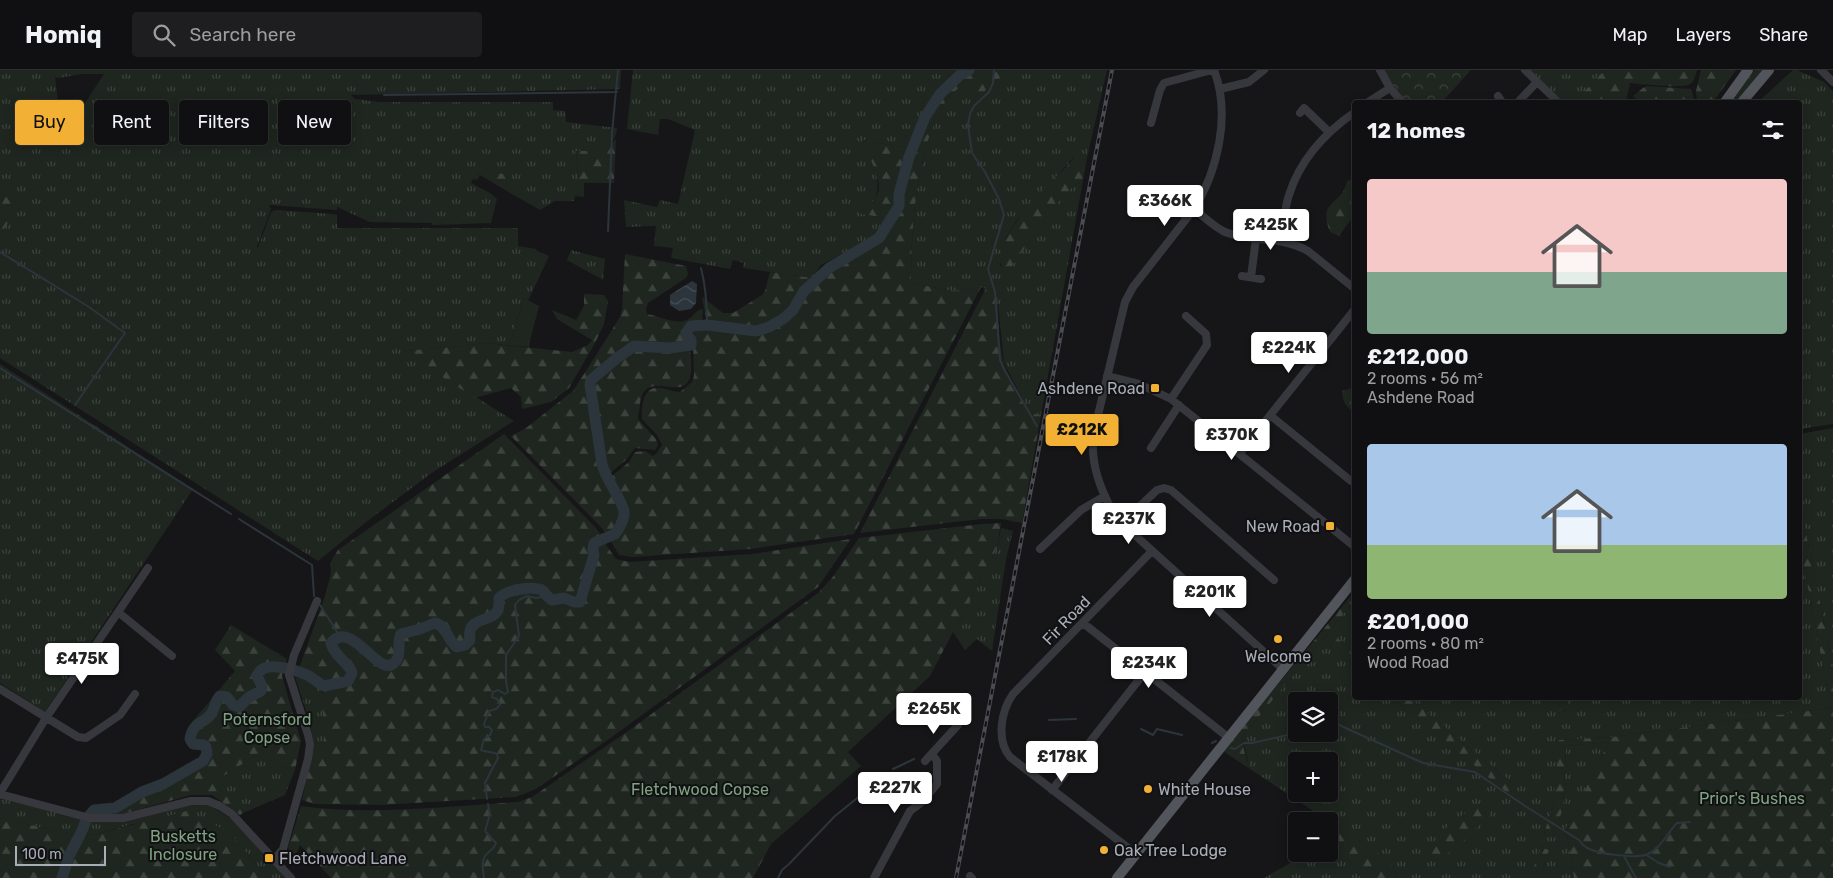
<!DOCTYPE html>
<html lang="en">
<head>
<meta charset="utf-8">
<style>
	:root { --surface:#101012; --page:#1e1e20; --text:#f1f3f6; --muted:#9c9d9f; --line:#303032; --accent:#f2b134 }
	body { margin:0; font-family:Rubik,sans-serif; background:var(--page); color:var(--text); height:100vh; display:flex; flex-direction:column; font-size:19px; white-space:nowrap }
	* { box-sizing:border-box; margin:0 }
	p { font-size:16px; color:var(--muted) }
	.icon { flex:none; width:28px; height:28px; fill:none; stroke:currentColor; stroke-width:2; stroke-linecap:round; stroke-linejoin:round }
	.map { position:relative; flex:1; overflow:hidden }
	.sheet { position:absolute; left:1352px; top:30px; width:450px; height:600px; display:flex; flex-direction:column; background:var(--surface); border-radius:5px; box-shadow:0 2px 12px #0003,0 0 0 1px var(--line) }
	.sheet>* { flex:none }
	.guide { position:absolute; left:15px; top:30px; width:475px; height:45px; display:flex; gap:10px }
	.fabs { position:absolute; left:1288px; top:622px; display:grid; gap:10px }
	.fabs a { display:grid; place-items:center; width:50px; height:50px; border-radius:5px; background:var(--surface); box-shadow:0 2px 12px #0003,0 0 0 1px var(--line); font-size:25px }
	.scale { position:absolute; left:15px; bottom:12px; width:91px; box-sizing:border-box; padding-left:5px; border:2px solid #a8adb8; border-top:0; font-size:14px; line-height:18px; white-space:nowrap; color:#a8adb8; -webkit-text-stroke:4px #111113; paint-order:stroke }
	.price { position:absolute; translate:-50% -42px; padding:0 11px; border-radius:5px; background:#fff; color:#222; font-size:16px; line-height:32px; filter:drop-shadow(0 1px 2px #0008) }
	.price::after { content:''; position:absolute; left:50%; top:30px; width:15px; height:11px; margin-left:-8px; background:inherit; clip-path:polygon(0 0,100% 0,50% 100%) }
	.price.active { background:var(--accent); color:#111 }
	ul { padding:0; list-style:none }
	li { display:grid; align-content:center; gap:10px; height:265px; padding:0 15px }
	li span { display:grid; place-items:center; height:155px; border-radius:5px; color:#555 }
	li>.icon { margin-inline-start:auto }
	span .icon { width:90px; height:90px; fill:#fffc; stroke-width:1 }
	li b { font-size:21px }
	h2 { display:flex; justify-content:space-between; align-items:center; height:60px; padding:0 15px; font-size:21px }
	.chip { padding:0 18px; border-radius:5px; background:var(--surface); box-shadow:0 2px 12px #0003,0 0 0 1px var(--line); font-size:18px; line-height:45px }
	.chip.active { background:var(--accent); color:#111 }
	header { display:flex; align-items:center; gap:30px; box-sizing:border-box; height:70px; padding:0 25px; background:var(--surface); border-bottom:1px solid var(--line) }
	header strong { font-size:24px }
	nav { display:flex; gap:28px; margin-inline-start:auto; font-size:18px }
	.search { width:350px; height:45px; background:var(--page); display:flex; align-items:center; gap:12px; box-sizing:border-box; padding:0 18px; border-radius:5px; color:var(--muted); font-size:19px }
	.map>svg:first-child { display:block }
</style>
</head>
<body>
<header>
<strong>Homiq</strong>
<div class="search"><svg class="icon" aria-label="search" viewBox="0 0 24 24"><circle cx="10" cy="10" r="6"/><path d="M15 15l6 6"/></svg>Search here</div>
<nav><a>Map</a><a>Layers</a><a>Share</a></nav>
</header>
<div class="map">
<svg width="1833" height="808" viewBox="0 0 1833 808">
	<defs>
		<pattern id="grass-tufts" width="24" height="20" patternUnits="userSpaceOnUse" patternTransform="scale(1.25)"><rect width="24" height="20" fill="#1e261f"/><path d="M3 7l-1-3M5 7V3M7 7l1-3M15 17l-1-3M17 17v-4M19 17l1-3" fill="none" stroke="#3c433d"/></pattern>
		<pattern id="forest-firs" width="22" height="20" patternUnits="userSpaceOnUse" patternTransform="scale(1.25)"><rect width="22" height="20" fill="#1e261f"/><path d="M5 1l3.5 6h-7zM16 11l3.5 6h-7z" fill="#3c433d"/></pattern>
		<pattern id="park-crowns" width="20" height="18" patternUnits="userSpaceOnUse" patternTransform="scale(1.25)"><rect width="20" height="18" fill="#1e261f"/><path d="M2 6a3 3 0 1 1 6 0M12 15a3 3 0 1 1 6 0" fill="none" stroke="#3c433d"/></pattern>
		<pattern id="water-waves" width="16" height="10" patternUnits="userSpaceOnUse" patternTransform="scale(1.25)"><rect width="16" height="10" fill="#2c353c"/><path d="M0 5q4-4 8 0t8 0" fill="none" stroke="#485056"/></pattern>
	</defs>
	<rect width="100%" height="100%" fill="#161618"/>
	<path fill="url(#grass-tufts)" fill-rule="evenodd" d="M0 0H621L620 19 351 25 355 29 379 32H553V40L565 41 566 52 617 58C614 82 597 81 576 81L578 107 584 113V127L575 126 574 131H555L540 140 505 120 508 104 476 103 480 105 477 110 473 109 471 113 490 123 497 129 491 153 432 155V153L370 152 337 137V140L269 135 271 139 257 177 258 178 271 142 276 140 333 144 337 145V158H518V176L536 179 537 181 549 186 528 231 524 228 512 267 530 271 529 277 484 273 463 276 403 281 514 351 433 402 366 452 318 491 0 288V165L20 133 0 124ZM82 4H104L64 65 62 64 55 7 59 8Z
		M633 0H960L938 21 906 78 863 70C870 88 887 116 871 133 867 137 862 139 859 143L890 149 874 167 821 195 812 208 743 198 744 193 733 190 730 199 671 188 673 178 654 176 656 156 626 157 624 130 657 137 660 130 678 134 695 60 668 49H660L658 65 627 59Z
		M1008 0H1107L1087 88 1085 86 1073 88 1016 151 1006 167 1000 195 1003 198 1012 196 1055 136 1070 119 1083 110 1041 345 1030 343 1004 293 997 223 981 217 953 221 911 213C911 160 916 70 949 27 953 21 960 16 966 11L980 24Z
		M1530 0H1605L1574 32H1563Z
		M1755 0H1763L1736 32H1730Z
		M1793 0H1797L1824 12 1833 21V354L1800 359V32H1758Z
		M571 180 605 189 603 210 567 190Z
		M0 294 193 419 45 642 0 613Z
		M1833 358V597L1800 433V364Z
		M1001 458 1013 461 1006 489 992 581 977 569 965 580 953 562 997 478Z
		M1800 475 1831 638 1612 667 1560 670 1553 736 1544 764 1553 767 1563 738 1566 676 1609 672 1566 758 1574 808H1540L1549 780 1542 777 1530 808H1398L1389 791 1250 699 1242 667 1355 530V583L1337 568 1329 576 1355 597V628H1392L1509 723 1517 717 1409 628H1560L1559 640 1566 641 1568 628H1800ZM1296 631H1329V664H1296ZM1296 691H1329V724H1296Z
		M295 607C304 609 318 614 322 623 325 632 324 661 324 672L314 674 309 649Z
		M256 685 295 700 285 725 243 743 216 710Z
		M0 726 92 750 193 734 210 735 236 752 287 808H268L229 762 133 754 96 764 74 765 0 748Z
		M1329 774 1352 794 1361 808H1264L1306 784H1329Z"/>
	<path fill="url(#forest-firs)" d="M960 0H1008L980 25 966 12C960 17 953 22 949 27 916 71 911 159 911 213L953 221 981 217 854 464 750 479 632 487 619 485 610 470 616 466 627 446 619 424 610 411 611 407 629 392 635 382 645 381 653 386 656 384 662 375 657 365 642 349C642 337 642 316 660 318 666 318 673 322 680 322L692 312 694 306 693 273 688 261 693 257 703 256 730 261 758 262 780 253 793 241 801 228 828 200 881 169 900 140 904 113 901 111 896 125 897 135 890 149 858 143C866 137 877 130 879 119 880 107 867 82 863 70L906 78C912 67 917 51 923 42 933 25 946 13 960 0Z
		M1605 0H1697C1696 4 1694 12 1690 14 1684 19 1640 14 1630 13L1626 32H1574Z
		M1701 0H1736L1713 32H1697L1696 21Z
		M1647 16 1691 19 1695 32H1639L1633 26 1643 18Z
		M616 69 614 113H584L578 107 576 81C591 81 605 81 616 69Z
		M1076 86H1085L1087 88 1083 110 1070 119 1055 136 1012 196 1007 199 1003 198C986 175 1047 115 1063 100 1068 96 1071 90 1076 86Z
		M475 102 508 104 505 120Z
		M1352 109 1355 111V144L1339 166 1330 162C1317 129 1342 136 1347 111Z
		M0 124 21 133 0 165Z
		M625 184 686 196 688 204 686 208 648 233 646 239 647 244C659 246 675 255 687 250 694 247 694 240 703 239L702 253H696L688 256 685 262 690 274 668 277 643 274 633 276 617 286 589 310 602 403 620 437 623 446 615 460 608 467 601 457 511 366 526 358 573 321 607 268 621 245 622 239Z
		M770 202 812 208 787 244 760 259 736 258 707 253 702 227 723 243H733L762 225 765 221Z
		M986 218 997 223C999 246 998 271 1004 294 1010 311 1021 327 1030 343L1041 345 1022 453 1002 449H981L860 463Z
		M584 224 604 225 608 231 604 254 594 275 569 318 551 332 522 339 521 327 511 318 475 328 402 281 463 276 484 273 572 282 588 275 592 270 557 249 552 240 576 250 584 236Z
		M690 276C690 285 693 298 690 307 683 333 644 297 640 334 640 339 638 343 638 349L656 369 658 375 655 380 635 378 626 390 609 404 606 402 592 314 594 309 620 285 635 277 670 279Z
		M1352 318 1355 320V344C1347 337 1342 332 1342 321Z
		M504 364 595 457 604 468 595 469 590 473 592 491 579 526V531L562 525 553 529C548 525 543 518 537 517 530 515 501 520 498 526 495 530 496 537 495 542L477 548 468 556 467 573 460 574 454 573 439 550 435 549 421 557 398 564C395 571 397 580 396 588L388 594 365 579 352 566C345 564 333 567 328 573L343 595 350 600V606L348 609 323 615C315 611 304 606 298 601L325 526 331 503 330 493 338 480Z
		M1800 433 1833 597V808H1574L1566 758 1609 672 1566 676 1563 738 1553 768 1544 764 1553 736 1559 670 1612 667 1831 638 1800 475Z
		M1001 453 997 478 930 606 848 682 861 696 771 774 753 808H331L300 775 295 786 288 778 301 736C371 746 447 736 518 732L532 727 628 661 818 523 832 508 859 468 982 454Z
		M851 469 818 517 609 669 536 719 516 727 381 735 315 734 302 730 314 674 324 672 322 624 324 620C328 620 331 617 336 616 346 613 356 613 353 599L342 589 334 576 335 572 344 569H349L361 580 374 587 386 597C410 593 396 578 403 565L420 561 434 555 441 558 452 577 461 578 469 577 471 573V559L478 554 498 544 500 531 503 526 522 521 537 520 553 532 563 529 578 535 582 533C584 526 584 520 586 513 593 498 598 492 594 475L604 472 616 489 629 492 752 484Z
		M1355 521V530L1242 667 1244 680 1250 699 1223 681Z
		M231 555 287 589 284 598 271 594 258 600 256 608 260 620 246 627 240 636 232 632 228 624C216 620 211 635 209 645L200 649 193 655 192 652 235 601 215 580Z
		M1337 568 1355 583V597L1329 576Z
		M274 598 283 600 282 606 301 671 295 700 256 685 217 710 243 743 240 745 212 725H191L115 746 113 742 142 724 166 715 182 703 190 701 203 694 208 679 204 673 192 672C190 657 203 653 213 645L216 634 222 626C230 629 231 640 240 640L249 629 262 623 264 618 260 611V604L265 600Z
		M1392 628H1409L1517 717 1509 724Z
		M1560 628H1568L1567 641 1559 640Z
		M1478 734H1484L1491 744 1453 781 1430 791C1428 765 1459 748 1478 734Z
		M187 741 229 762 268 808H0V748L74 765 96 764Z
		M1340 758 1389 791 1398 808H1361L1352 794 1329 774V769Z
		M1541 777 1549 780 1540 808H1530Z"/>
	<path fill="url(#park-crowns)" d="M1380 0H1471L1442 32H1402Z"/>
	<path fill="#1e261f" d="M524 228 539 236 530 271 512 268Z"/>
	<path fill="url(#water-waves)" d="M692 211 697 214 696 233 691 239 679 241 670 235V225Z"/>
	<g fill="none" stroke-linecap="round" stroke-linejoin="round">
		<path stroke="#2c353c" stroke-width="2" d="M994 0 993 13 989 22 974 36 970 44 968 55 972 83 985 102 999 129 1004 145 988 199 995 222 1000 290 1004 299 1037 356
			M384 25 617 22
			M608 161 612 63 618 0
			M0 182 89 237 125 263 75 335
			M701 198C706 217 707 235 707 255
			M0 298 231 444
			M239 449 312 495 314 526
			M320 535 341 568
			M1049 650 1076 649
			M1329 656 1339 655 1423 693 1475 702 1525 736 1579 770C1581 773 1584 776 1587 778 1598 784 1637 789 1648 784 1660 779 1668 762 1677 753L1690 752
			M1141 659 1153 665 1157 659 1182 665
			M1212 673 1216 671
			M1231 678 1235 679 1244 673H1252L1296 663
			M893 699 914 689
			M487 729 485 713 498 688 497 684C492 681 487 683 481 680L484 669 490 665 492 660 489 657H485L484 654 489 641 496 639 500 635 497 629 492 627 493 622 498 620 505 624 508 622 506 611V585L519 566 515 535 519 530 527 526 536 528 546 526
			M1624 786 1636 808
			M1648 786 1659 793 1670 797
			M484 808C483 801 481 792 485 786 488 781 494 780 496 773L485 761 490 744 488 734
			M778 808 782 800 789 794 835 746 887 704"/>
		<path stroke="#2c353c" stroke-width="11" d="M62 808 69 786 81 763 87 748 94 740 115 738 142 722 163 714 203 691 207 684 206 677 204 675 193 674 190 669C193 651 204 654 211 644 215 639 215 631 220 626L227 627 233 635 239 637 249 627 261 621 262 616 257 606C263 589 295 600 307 605 313 608 318 613 324 616L348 611 352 603C350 593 335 588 331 573 352 548 378 608 394 593 403 585 396 573 401 564L420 559 435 553C446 555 448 571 457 577L465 575 470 570C466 545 491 554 498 540 499 536 499 531 499 528 506 520 534 515 543 521 546 524 548 528 552 530L564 528 574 532H580L594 485 593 479 594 473 615 464C619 459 625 448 624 441 620 426 607 412 602 394L590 315 591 310 617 288 634 276 670 278 691 275V270L686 263 691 256 707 255 756 261 769 257 783 249 793 240 804 221 829 198 879 168 899 136V124L909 87 925 47 940 24 960 5 969 0"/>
		<path stroke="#37383d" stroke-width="8" d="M1214 0C1231 44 1218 100 1194 139L1133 217 1125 232 1094 362C1089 393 1101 421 1116 448L1283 599
			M1380 0 1390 18 1402 32
			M1525 0 1558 32
			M1821 0 1833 12
			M1220 19 1249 12 1264 0
			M1498 26 1502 32
			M1368 32 1390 18
			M1518 32 1537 12
			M1300 43 1304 38 1329 62
			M1151 53 1160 20 1164 13 1212 0
			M1154 121 1186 147
			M1194 139C1203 146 1214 157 1225 162 1253 173 1280 165 1308 181L1355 219
			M1282 170C1284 155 1284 139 1289 125 1300 90 1326 62 1355 42
			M1242 206 1261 209
			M1251 207 1256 168
			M1107 306 1139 314 1171 329 1355 477
			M1171 329 1207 275 1206 264 1186 246
			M1271 346 1351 411
			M1151 378 1179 335
			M1240 383 1355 239
			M1122 453 1157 420 1164 418 1171 420 1274 510
			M1040 479 1081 440 1105 426
			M118 542 172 586
			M1083 553 1229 668
			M0 619 78 667 86 668 120 645 135 624
			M925 691 958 655
			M1052 720 1145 602
			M0 723 46 648 148 498
			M0 724 90 748H123L191 731H208L220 736 232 744 291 808
			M1136 784 1010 687C996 670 1001 641 1013 624L1152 481
			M274 790 283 779 308 689 310 674 308 665 289 605 294 585 317 531
			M970 806 972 808
			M874 808 910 741 922 732 937 714V691L932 684"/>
		<path stroke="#53555c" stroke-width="10" d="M1725 32 1748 0
			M1742 32 1769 0
			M1117 808 1355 509"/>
		<g stroke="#4a4c52" stroke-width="4">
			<path id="rail" d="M956 808 1112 0"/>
		</g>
		<use href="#rail" stroke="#111113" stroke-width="2" stroke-dasharray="5.5" stroke-linecap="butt"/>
	</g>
	<g fill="#f2b134" stroke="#111113" stroke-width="2">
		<rect x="1150" y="313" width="10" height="10" rx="2.5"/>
		<rect x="1325" y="451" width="10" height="10" rx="2.5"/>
		<circle cx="1278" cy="569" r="5"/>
		<circle cx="1148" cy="719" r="5"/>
		<circle cx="1104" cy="780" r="5"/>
		<rect x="264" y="783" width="10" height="10" rx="2.5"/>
	</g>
	<g text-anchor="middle" stroke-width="4" stroke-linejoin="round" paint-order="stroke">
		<g font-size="16" fill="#a8adb8" stroke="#111113" text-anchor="start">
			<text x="1145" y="324" text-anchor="end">Ashdene Road</text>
			<text x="1320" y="462" text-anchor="end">New Road</text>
			<text x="1278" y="592" text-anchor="middle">Welcome</text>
			<text x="1158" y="725">White House</text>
			<text x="1114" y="786">Oak Tree Lodge</text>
			<text x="279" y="794">Fletchwood Lane</text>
		</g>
		<g font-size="16" fill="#a8adb8" stroke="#111113">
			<text transform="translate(1066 550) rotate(-46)" y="6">Fir Road</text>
		</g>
		<g font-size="16" fill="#7fa381" stroke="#111113">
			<text x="267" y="655">Poternsford<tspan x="267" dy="18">Copse</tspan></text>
			<text x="700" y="725">Fletchwood Copse</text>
			<text x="1752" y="734">Prior's Bushes</text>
			<text x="183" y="772">Busketts<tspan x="183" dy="18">Inclosure</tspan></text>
		</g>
	</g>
</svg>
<div class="fabs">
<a><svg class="icon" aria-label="layers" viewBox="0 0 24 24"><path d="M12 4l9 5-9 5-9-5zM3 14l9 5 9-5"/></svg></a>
<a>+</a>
<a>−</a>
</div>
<div class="scale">100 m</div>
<b class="price" style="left:1165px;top:157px">£366K</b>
<b class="price" style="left:1271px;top:181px">£425K</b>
<b class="price" style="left:1289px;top:304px">£224K</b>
<b class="price active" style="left:1082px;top:386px">£212K</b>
<b class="price" style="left:1232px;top:391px">£370K</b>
<b class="price" style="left:1129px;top:475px">£237K</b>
<b class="price" style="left:1210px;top:548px">£201K</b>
<b class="price" style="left:82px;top:615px">£475K</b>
<b class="price" style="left:1149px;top:619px">£234K</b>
<b class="price" style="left:934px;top:665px">£265K</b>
<b class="price" style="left:1062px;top:713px">£178K</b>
<b class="price" style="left:895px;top:744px">£227K</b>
<div class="guide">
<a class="chip active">Buy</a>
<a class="chip">Rent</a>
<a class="chip">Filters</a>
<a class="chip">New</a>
</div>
<section class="sheet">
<h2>12 homes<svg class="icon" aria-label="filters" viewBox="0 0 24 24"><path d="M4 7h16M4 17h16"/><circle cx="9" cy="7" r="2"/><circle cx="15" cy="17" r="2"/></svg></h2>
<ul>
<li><span style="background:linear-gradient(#f6c9c9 60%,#7fa58c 0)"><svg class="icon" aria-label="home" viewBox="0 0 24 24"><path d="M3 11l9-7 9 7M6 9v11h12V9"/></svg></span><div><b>£212,000</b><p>2 rooms · 56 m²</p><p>Ashdene Road</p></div></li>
<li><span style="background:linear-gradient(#a9c7e8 65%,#8fb573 0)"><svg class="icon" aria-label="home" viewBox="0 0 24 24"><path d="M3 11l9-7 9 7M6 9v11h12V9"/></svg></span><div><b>£201,000</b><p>2 rooms · 80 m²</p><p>Wood Road</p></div></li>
</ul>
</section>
</div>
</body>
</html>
